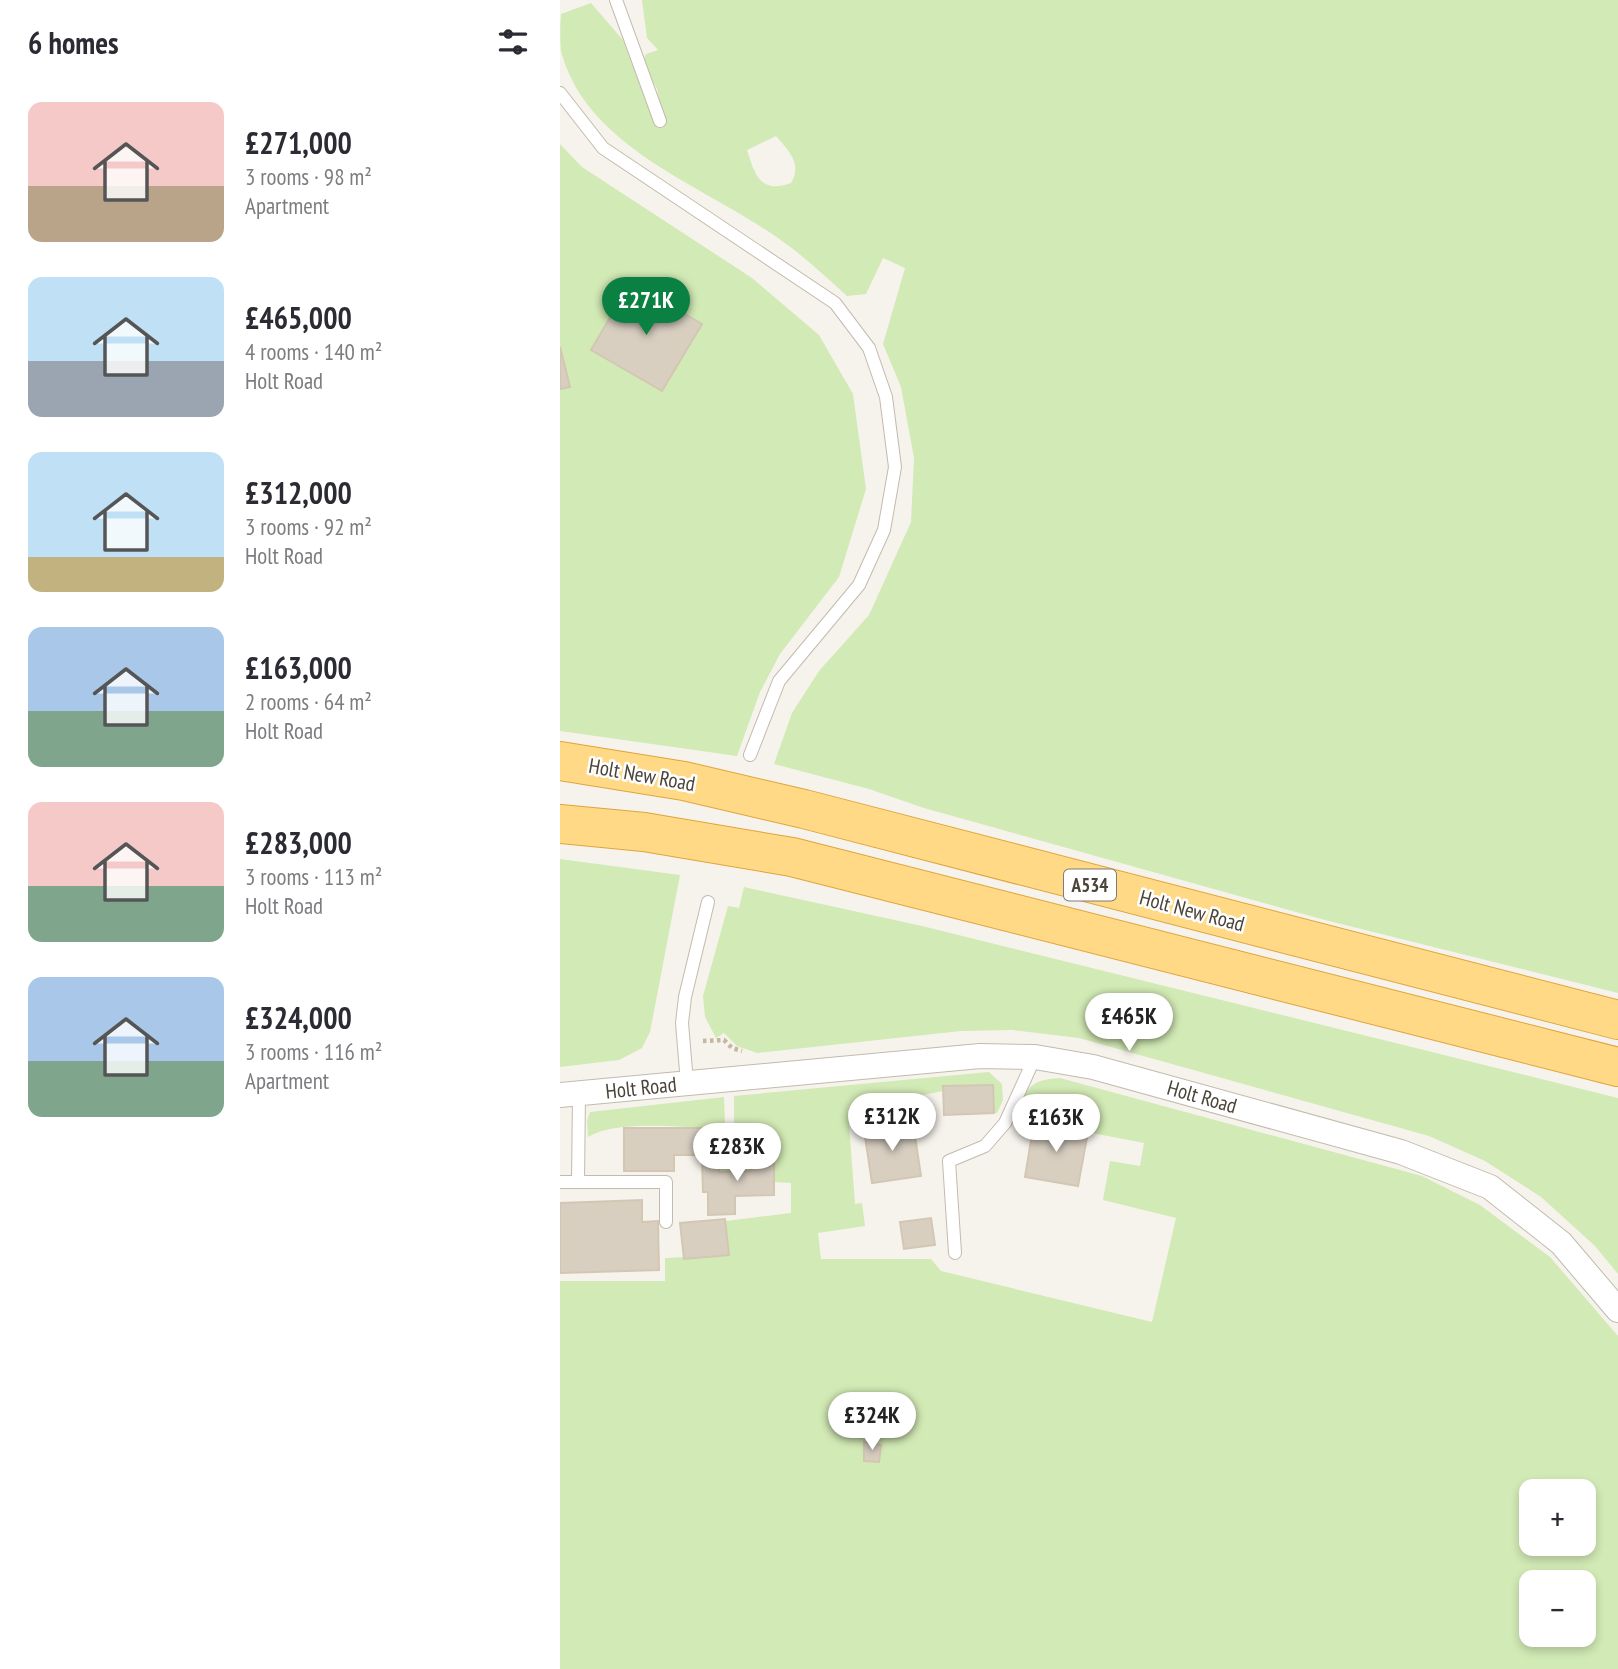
<!DOCTYPE html>
<html lang="en">
<head>
<meta charset="utf-8">
<style>
	:root { --surface:#fff; --page:#f7f7f7; --text:#2b2b33; --muted:#7c7c81; --accent:#0b8043 }
	body { margin:0; font-family:"PT Sans Narrow",sans-serif; background:var(--page); color:var(--text); height:100vh; display:flex; flex-direction:column; font-size:26px; white-space:nowrap }
	* { box-sizing:border-box; margin:0 }
	p { font-size:23px; color:var(--muted) }
	.icon { flex:none; width:38px; height:38px; fill:none; stroke:currentColor; stroke-width:2; stroke-linecap:round; stroke-linejoin:round }
	.map { position:relative; flex:1; overflow:hidden }
	.side { display:flex; flex-direction:column; background:var(--surface); width:560px }
	.side>* { flex:none }
	.fabs { position:absolute; left:959px; top:1479px; display:grid; gap:14px }
	.fabs a { display:grid; place-items:center; width:77px; height:77px; border-radius:14px; background:var(--surface); box-shadow:0 4px 10px #0003; font-size:35px }
	.price { position:absolute; translate:-50% -60px; padding:0 16px; border-radius:24px; background:#fff; color:#222; font-size:23px; line-height:46px; filter:drop-shadow(0 2px 4px #0008) }
	.price::after { content:''; position:absolute; left:50%; top:42px; width:21px; height:16px; margin-left:-10px; background:inherit; clip-path:polygon(0 0,100% 0,50% 100%) }
	.price.active { background:var(--accent); color:#fff }
	ul { padding:0; list-style:none }
	li { display:flex; align-items:center; gap:21px; height:175px; padding:0 28px }
	li span { display:grid; place-items:center; flex:none; width:196px; height:140px; border-radius:14px; color:#555 }
	li>.icon { margin-inline-start:auto }
	span .icon { width:84px; height:84px; fill:#fffc; stroke-width:1 }
	li b { font-size:30px }
	h2 { display:flex; justify-content:space-between; align-items:center; height:84px; padding:0 28px; font-size:30px }
	main { display:flex; flex:1; min-height:0 }
	.map>svg:first-child { display:block }
</style>
</head>
<body>
<main>
<section class="side">
<h2>6 homes<svg class="icon" aria-label="filters" viewBox="0 0 24 24"><path d="M4 7h16M4 17h16"/><circle cx="9" cy="7" r="2"/><circle cx="15" cy="17" r="2"/></svg></h2>
<ul>
<li><span style="background:linear-gradient(#f6c9c9 60%,#b9a48a 0)"><svg class="icon" aria-label="home" viewBox="0 0 24 24"><path d="M3 11l9-7 9 7M6 9v11h12V9"/></svg></span><div><b>£271,000</b><p>3 rooms · 98 m²</p><p>Apartment</p></div></li>
<li><span style="background:linear-gradient(#bfe0f5 60%,#9aa5b1 0)"><svg class="icon" aria-label="home" viewBox="0 0 24 24"><path d="M3 11l9-7 9 7M6 9v11h12V9"/></svg></span><div><b>£465,000</b><p>4 rooms · 140 m²</p><p>Holt Road</p></div></li>
<li><span style="background:linear-gradient(#bfe0f5 75%,#c2b280 0)"><svg class="icon" aria-label="home" viewBox="0 0 24 24"><path d="M3 11l9-7 9 7M6 9v11h12V9"/></svg></span><div><b>£312,000</b><p>3 rooms · 92 m²</p><p>Holt Road</p></div></li>
<li><span style="background:linear-gradient(#a9c7e8 60%,#7fa58c 0)"><svg class="icon" aria-label="home" viewBox="0 0 24 24"><path d="M3 11l9-7 9 7M6 9v11h12V9"/></svg></span><div><b>£163,000</b><p>2 rooms · 64 m²</p><p>Holt Road</p></div></li>
<li><span style="background:linear-gradient(#f6c9c9 60%,#7fa58c 0)"><svg class="icon" aria-label="home" viewBox="0 0 24 24"><path d="M3 11l9-7 9 7M6 9v11h12V9"/></svg></span><div><b>£283,000</b><p>3 rooms · 113 m²</p><p>Holt Road</p></div></li>
<li><span style="background:linear-gradient(#a9c7e8 60%,#7fa58c 0)"><svg class="icon" aria-label="home" viewBox="0 0 24 24"><path d="M3 11l9-7 9 7M6 9v11h12V9"/></svg></span><div><b>£324,000</b><p>3 rooms · 116 m²</p><p>Apartment</p></div></li>
</ul>
</section>
<div class="map">
<svg width="1058" height="1669" viewBox="0 0 1058 1669">
	<rect width="100%" height="100%" fill="#f6f3ec"/>
	<path fill="#d2eab5" fill-rule="evenodd" d="M82 0H1058V993L765 920 364 808 309 789 214 764 232 713 259 671 309 615 351 522 354 458 341 387 323 344 345 268 323 258 306 294 287 296C266 277 245 257 222 241 147 186 27 150 1 51 0 40 0 26 1 14L31 3 63 40 89 109 99 115 102 106C98 99 99 96 97 89 94 81 85 73 82 64L86 54 98 50 87 38ZM216 136C228 150 243 164 231 183 201 194 195 176 187 150Z
		M0 144 22 167 192 278 259 335 293 394 306 489 279 577 220 654 200 692 177 756 0 731V389L10 386 0 347ZM142 324 102 391 32 350Z
		M0 859 120 875 90 1032 82 1048 59 1060 0 1067Z
		M184 887 362 926 1058 1098V1274L1035 1246 981 1197 925 1161 869 1136 519 1038 452 1030 401 1031 197 1053 177 1046 164 1033 156 1038 145 1017 143 996 168 906 179 908Z
		M429 1072 442 1084 443 1100 437 1113H434L432 1085 384 1086 383 1091 288 1110 295 1204 302 1203 305 1226 258 1233 261 1259H371L381 1271 592 1322 616 1218 543 1200 550 1161 580 1166 584 1143 475 1122 467 1120 466 1116 455 1117C465 1089 469 1080 500 1078L862 1176 920 1205 990 1257 1058 1336V1669H0V1281H105V1258L124 1257 125 1259 169 1254 166 1221 231 1213V1183L214 1182V1152L191 1153V1171L159 1172 156 1128C122 1128 57 1119 28 1137L27 1121 30 1112 164 1097 165 1124H174V1096ZM971 1491H1024V1544H971ZM971 1582H1024V1634H971Z"/>
	<path fill="#d8cfc1" stroke="#d3c7b4" stroke-width="2" d="M71 282 142 324 102 391 31 350Z
		M0 347 10 387 0 389Z
		M433 1085 434 1113 384 1115 383 1086Z
		M474 1122 528 1132 518 1186 465 1177Z
		M353 1123 361 1176 312 1183 304 1130Z
		M64 1128H157V1155H114V1171H64Z
		M214 1152V1195L175 1196V1214L148 1215V1192H143L142 1160H159V1172L191 1171V1153Z
		M82 1200V1222L98 1221 99 1270 0 1273V1203Z
		M371 1218 375 1245 344 1249 340 1222Z
		M165 1219 169 1255 124 1259 120 1223Z
		M304 1442 321 1445 319 1462 304 1461Z"/>
	<g fill="none" stroke-linecap="round" stroke-linejoin="round">
		<g stroke="#c2bbae" stroke-width="14">
			<path id="service" d="M56 0 100 121
				M0 93 43 148 275 303 309 348 326 397 335 467 324 530 299 585 219 681 190 755
				M127 1083 122 1023 125 997 148 902
				M0 1182H106V1222
				M18 1182 19 1094
				M395 1253 389 1161 425 1146 445 1123 475 1057"/>
		</g>
		<g stroke="#c2bbae" stroke-width="26">
			<path id="minor" d="M0 1095 420 1056 475 1057 533 1067 841 1152 930 1187 1001 1243 1058 1310"/>
		</g>
		<g stroke="#e0a43c" stroke-width="40">
			<path id="trunk" d="M0 761 124 781 244 809 1058 1020
				M0 824 84 832 232 857 1058 1067"/>
		</g>
		<path stroke="#c4b79f" stroke-width="4.5" stroke-dasharray="3.5 3.5" stroke-linecap="butt" d="M143 1041 164 1040 172 1048 182 1051"/>
		<use href="#service" stroke="#fff" stroke-width="12"/>
		<use href="#minor" stroke="#fff" stroke-width="24"/>
		<use href="#trunk" stroke="#ffd985" stroke-width="38"/>
	</g>
	<g text-anchor="middle" stroke-width="5" stroke-linejoin="round" paint-order="stroke">
		<rect fill="#fff" stroke="#817c74" stroke-width="2" x="504" y="869.5" width="52" height="31" rx="5"/>
		<g font-size="19" font-weight="bold" fill="#4b4439">
			<text x="530" y="892">A534</text>
		</g>
		<g font-size="21" fill="#4b4439" stroke="#fff">
			<text transform="translate(82 775) rotate(10)" y="7">Holt New Road</text>
			<text transform="translate(632 911) rotate(15)" y="7">Holt New Road</text>
			<text transform="translate(81 1088) rotate(-6)" y="7">Holt Road</text>
			<text transform="translate(642 1097) rotate(16)" y="7">Holt Road</text>
		</g>
	</g>
</svg>
<div class="fabs">
<a>+</a>
<a>−</a>
</div>
<b class="price active" style="left:86px;top:337px">£271K</b>
<b class="price" style="left:569px;top:1053px">£465K</b>
<b class="price" style="left:332px;top:1153px">£312K</b>
<b class="price" style="left:496px;top:1154px">£163K</b>
<b class="price" style="left:177px;top:1183px">£283K</b>
<b class="price" style="left:312px;top:1452px">£324K</b>
</div>
</main>
</body>
</html>
